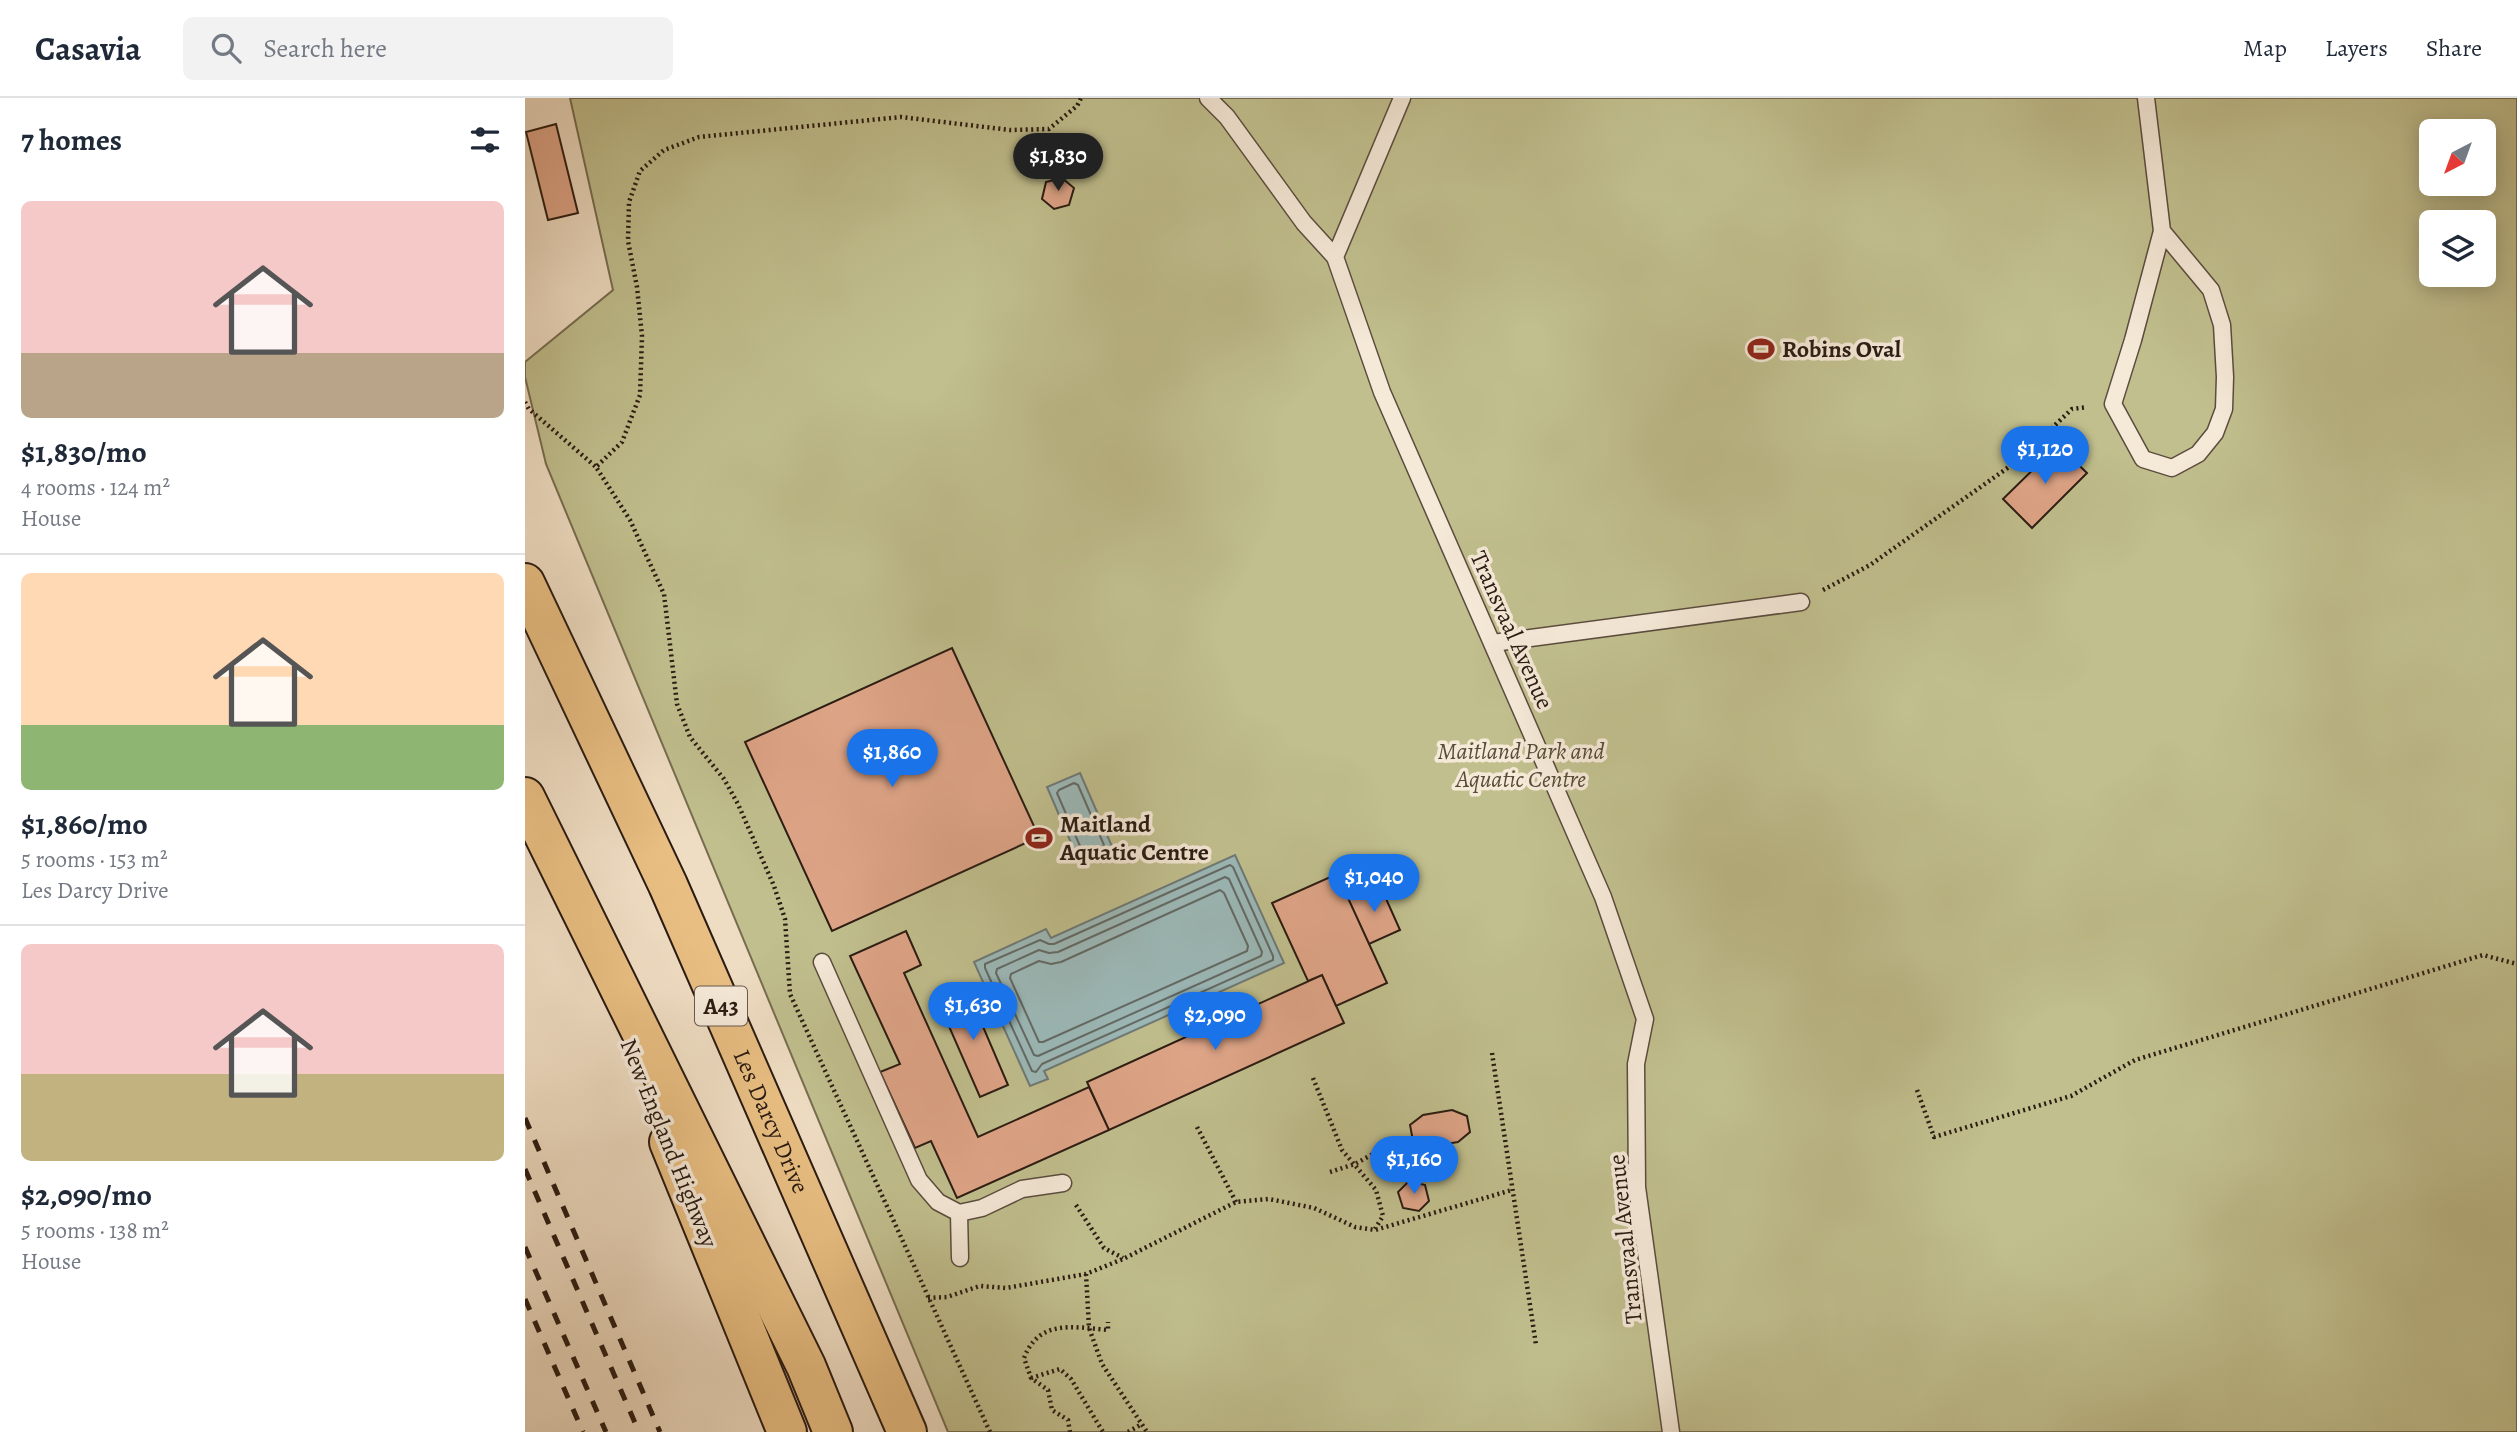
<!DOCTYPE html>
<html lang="en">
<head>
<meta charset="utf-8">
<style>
	:root { --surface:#fff; --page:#f2f2f3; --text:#1f2937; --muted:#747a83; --line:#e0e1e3; --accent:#1a73e8 }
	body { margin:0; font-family:Alegreya,serif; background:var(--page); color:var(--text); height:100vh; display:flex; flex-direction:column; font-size:26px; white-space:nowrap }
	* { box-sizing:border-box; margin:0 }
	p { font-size:23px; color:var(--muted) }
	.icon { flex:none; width:38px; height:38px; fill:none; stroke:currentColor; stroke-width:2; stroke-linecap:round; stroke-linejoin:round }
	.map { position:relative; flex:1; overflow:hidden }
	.sheet { display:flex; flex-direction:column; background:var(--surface); width:525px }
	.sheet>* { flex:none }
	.needle { width:46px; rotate:221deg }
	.tools { position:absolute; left:1894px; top:21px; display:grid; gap:14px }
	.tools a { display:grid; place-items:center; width:77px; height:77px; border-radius:10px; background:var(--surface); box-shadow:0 4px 18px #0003; font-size:35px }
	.price { position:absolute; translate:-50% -60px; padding:0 16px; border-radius:24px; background:var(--accent); color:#fff; font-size:23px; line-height:46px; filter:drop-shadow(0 2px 4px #0008) }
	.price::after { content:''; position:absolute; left:50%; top:42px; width:21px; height:16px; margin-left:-10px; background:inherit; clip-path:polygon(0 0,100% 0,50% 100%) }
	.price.on { background:#222; color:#fff }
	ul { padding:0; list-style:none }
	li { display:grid; align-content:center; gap:14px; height:371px; padding:0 21px }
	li+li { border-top:2px solid var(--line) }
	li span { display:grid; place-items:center; height:217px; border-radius:10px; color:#555 }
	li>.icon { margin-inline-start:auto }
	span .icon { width:126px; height:126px; fill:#fffc; stroke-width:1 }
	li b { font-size:30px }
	h2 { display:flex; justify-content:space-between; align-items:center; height:84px; padding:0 21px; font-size:30px }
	header { display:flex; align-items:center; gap:42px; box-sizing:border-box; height:98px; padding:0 35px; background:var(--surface); border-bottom:2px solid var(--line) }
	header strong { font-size:33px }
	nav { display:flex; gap:38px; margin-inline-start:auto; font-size:24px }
	.search { width:490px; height:63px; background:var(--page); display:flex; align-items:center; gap:18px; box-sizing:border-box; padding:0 24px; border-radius:10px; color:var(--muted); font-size:26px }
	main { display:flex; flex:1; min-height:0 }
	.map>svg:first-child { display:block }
</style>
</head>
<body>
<header>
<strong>Casavia</strong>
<div class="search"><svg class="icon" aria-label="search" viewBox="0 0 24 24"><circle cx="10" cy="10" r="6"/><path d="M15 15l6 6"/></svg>Search here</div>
<nav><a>Map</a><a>Layers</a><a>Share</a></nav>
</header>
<main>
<section class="sheet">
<h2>7 homes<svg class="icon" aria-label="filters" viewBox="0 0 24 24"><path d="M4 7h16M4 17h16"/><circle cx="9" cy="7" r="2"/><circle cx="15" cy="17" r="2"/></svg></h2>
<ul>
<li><span style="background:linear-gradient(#f6c9c9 70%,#b9a48a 0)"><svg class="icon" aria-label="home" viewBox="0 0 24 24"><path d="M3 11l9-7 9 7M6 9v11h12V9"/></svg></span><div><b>$1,830/mo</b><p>4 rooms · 124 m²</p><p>House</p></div></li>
<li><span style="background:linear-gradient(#ffd9b3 70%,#8fb573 0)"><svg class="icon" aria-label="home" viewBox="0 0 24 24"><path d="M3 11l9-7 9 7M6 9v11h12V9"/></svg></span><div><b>$1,860/mo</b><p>5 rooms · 153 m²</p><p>Les Darcy Drive</p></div></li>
<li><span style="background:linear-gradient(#f6c9c9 60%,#c2b280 0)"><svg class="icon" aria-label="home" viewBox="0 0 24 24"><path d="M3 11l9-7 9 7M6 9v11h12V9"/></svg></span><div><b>$2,090/mo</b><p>5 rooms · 138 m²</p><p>House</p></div></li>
</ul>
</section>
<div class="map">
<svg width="1992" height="1334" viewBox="0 0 1992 1334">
	<rect width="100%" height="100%" fill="#efddc3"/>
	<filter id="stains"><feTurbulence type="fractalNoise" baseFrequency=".00286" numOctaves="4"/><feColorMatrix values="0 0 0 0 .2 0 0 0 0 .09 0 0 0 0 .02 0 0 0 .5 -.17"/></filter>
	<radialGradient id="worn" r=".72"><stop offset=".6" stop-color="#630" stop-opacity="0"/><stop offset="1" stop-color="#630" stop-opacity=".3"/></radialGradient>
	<path fill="#c1bf8e" stroke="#766d50" stroke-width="2" fill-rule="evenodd" d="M45 0H1992V1334H423L21 366 0 279V264L88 192ZM1906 33H1958V86H1906ZM1906 124H1958V177H1906Z"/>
	<path fill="#9cbaba" stroke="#6e7a77" stroke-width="2" d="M555 675 589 753 556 768 522 689Z
		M710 757 759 865 519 973 523 981 505 988 449 864 521 831 526 840Z"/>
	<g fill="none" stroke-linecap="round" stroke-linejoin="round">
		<path stroke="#636a66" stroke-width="2" d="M549 685 553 687 579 747 577 751 562 757 558 755 532 695 534 692Z
			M705 767 708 769 748 858V862L517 966 511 974 507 973 460 870V866L515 842 524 846H529Z
			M700 779 704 781 737 854 736 858 513 958 509 957 471 875 472 871 514 852 524 855 533 854Z
			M695 792 699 795 723 848 722 853 518 944H514L485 880 486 876 514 863 526 866 536 864Z"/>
	</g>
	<path fill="#dfa588" stroke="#2a1b12" stroke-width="2" d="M31 26 53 115 23 122 1 34Z
		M537 80 549 90 544 107 529 111 517 101 521 84Z
		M1533 347 1562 375 1507 430 1478 401Z
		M427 550 514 739 307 833 220 644Z
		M812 776 862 885 811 908 797 877 783 883 747 805Z
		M854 785 875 832 844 846 823 800Z
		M381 833 396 867 379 875 453 1039 564 989 584 1032 432 1100 406 1043 390 1050 355 974 375 966 325 858Z
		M797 877 819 925 584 1032 562 984Z
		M441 889 483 987 455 999 412 901Z
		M927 1012 942 1018 945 1034 933 1044 903 1049 888 1043 885 1027 898 1017Z
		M884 1083 900 1087 904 1103 894 1113 878 1110 873 1094Z"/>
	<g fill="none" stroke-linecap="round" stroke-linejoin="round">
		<g stroke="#5b4c3e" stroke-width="19">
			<path id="lane" d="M683 0 702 19 779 125 810 159 857 294 1078 799 1120 921 1111 966 1112 1089 1146 1334
				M1621 0 1637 133 1608 242 1588 306 1618 361 1647 370 1673 356 1690 335 1699 311 1700 279 1697 227 1686 192 1637 133
				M810 159 877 0
				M968 545 1276 504
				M297 864 394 1082 413 1104 434 1115 457 1110 497 1091 538 1085
				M434 1115 435 1160"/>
		</g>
		<g stroke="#2a1b12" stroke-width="42">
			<g id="highway">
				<path id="s1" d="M0 485 143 787 382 1334"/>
				<path d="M0 699 281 1268 308 1334"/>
				<path d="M144 1044 262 1334"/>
			</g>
		</g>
		<path stroke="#2a1b12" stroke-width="4.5" stroke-dasharray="2 3.5" stroke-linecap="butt" d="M0 304 4 311 71 369
			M1298 492 1345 467 1491 364 1547 311 1562 309
			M967 955 1011 1247
			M788 980 817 1052 851 1092 858 1118 850 1131
			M1392 992 1409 1039 1546 998 1610 962 1958 857 1992 866
			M672 1029 711 1104
			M805 1074 830 1066 855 1052
			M551 1107 579 1150 598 1160
			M561 1176 564 1230 577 1266 622 1334
			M403 1200 422 1199 455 1188 481 1190 561 1176 598 1161 711 1104 744 1101 789 1110 830 1129 850 1132 987 1092
			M506 1280 535 1271 546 1281 578 1334
			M465 1334 265 896 260 821 249 788 213 706 199 681 165 639 152 606 139 496 105 422 71 369 97 344 115 297 117 238 112 189 103 143 104 104 115 73 139 52 174 39 376 19 485 32 524 31 552 8 556 0
			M545 1334 543 1322 527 1312 523 1292 506 1280 499 1260C514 1221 548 1229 583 1232V1224
			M603 1334 617 1326"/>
		<use href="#lane" stroke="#f5e9d8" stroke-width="16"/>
		<use href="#highway" stroke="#e8be82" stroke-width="38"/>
		<path stroke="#2a1b12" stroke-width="5" stroke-dasharray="12 12" stroke-linecap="butt" d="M0 1020 135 1334
			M0 1071 114 1334
			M0 1149 81 1334
			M0 1201 58 1334"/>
	</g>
	<defs>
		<g id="stadium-bare" transform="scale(2.1)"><path d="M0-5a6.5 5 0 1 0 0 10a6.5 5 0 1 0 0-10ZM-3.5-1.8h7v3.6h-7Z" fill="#8f2418" stroke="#f5e9d8" stroke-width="2.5" paint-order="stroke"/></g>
	</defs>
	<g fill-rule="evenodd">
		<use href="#stadium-bare" x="1236" y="251"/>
		<use href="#stadium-bare" x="514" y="740"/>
	</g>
	<g text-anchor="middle" stroke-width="7" stroke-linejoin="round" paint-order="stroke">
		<rect fill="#f5e9d8" stroke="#67594d" stroke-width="2" x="170" y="888.5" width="52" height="39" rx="5"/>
		<g font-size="23" font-weight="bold" fill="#2a1b12">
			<text x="196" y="916">A43</text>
		</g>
		<g font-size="24" font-weight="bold" fill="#2a1b12" stroke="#f5e9d8" text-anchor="start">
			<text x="1257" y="259">Robins Oval</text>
			<text x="535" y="734">Maitland<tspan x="535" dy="28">Aquatic Centre</tspan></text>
		</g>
		<g font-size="24" fill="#2a1b12" stroke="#f5e9d8">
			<text transform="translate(987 532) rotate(66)" y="8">Transvaal Avenue</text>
			<text dy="8" stroke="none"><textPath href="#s1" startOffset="592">Les Darcy Drive</textPath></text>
			<text transform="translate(144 1045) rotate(68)" y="8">New England Highway</text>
			<text transform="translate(1100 1141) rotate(-96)" y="8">Transvaal Avenue</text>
		</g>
		<g font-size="24" font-style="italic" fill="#574c37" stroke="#f5e9d8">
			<text x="996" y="661">Maitland Park and<tspan x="996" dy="28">Aquatic Centre</tspan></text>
		</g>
	</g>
	<rect width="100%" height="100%" filter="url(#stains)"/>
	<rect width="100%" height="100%" fill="url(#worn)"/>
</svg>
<div class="tools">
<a><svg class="needle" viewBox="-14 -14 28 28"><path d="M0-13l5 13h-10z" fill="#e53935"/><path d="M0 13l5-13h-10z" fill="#747a83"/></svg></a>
<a><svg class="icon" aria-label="layers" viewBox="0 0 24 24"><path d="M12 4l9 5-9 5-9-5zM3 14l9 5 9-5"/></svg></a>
</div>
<b class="price on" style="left:533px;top:95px">$1,830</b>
<b class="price" style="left:1520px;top:388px">$1,120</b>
<b class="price" style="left:367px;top:691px">$1,860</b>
<b class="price" style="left:849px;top:816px">$1,040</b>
<b class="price" style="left:448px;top:944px">$1,630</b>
<b class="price" style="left:690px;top:954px">$2,090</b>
<b class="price" style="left:889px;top:1098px">$1,160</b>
</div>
</main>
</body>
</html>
